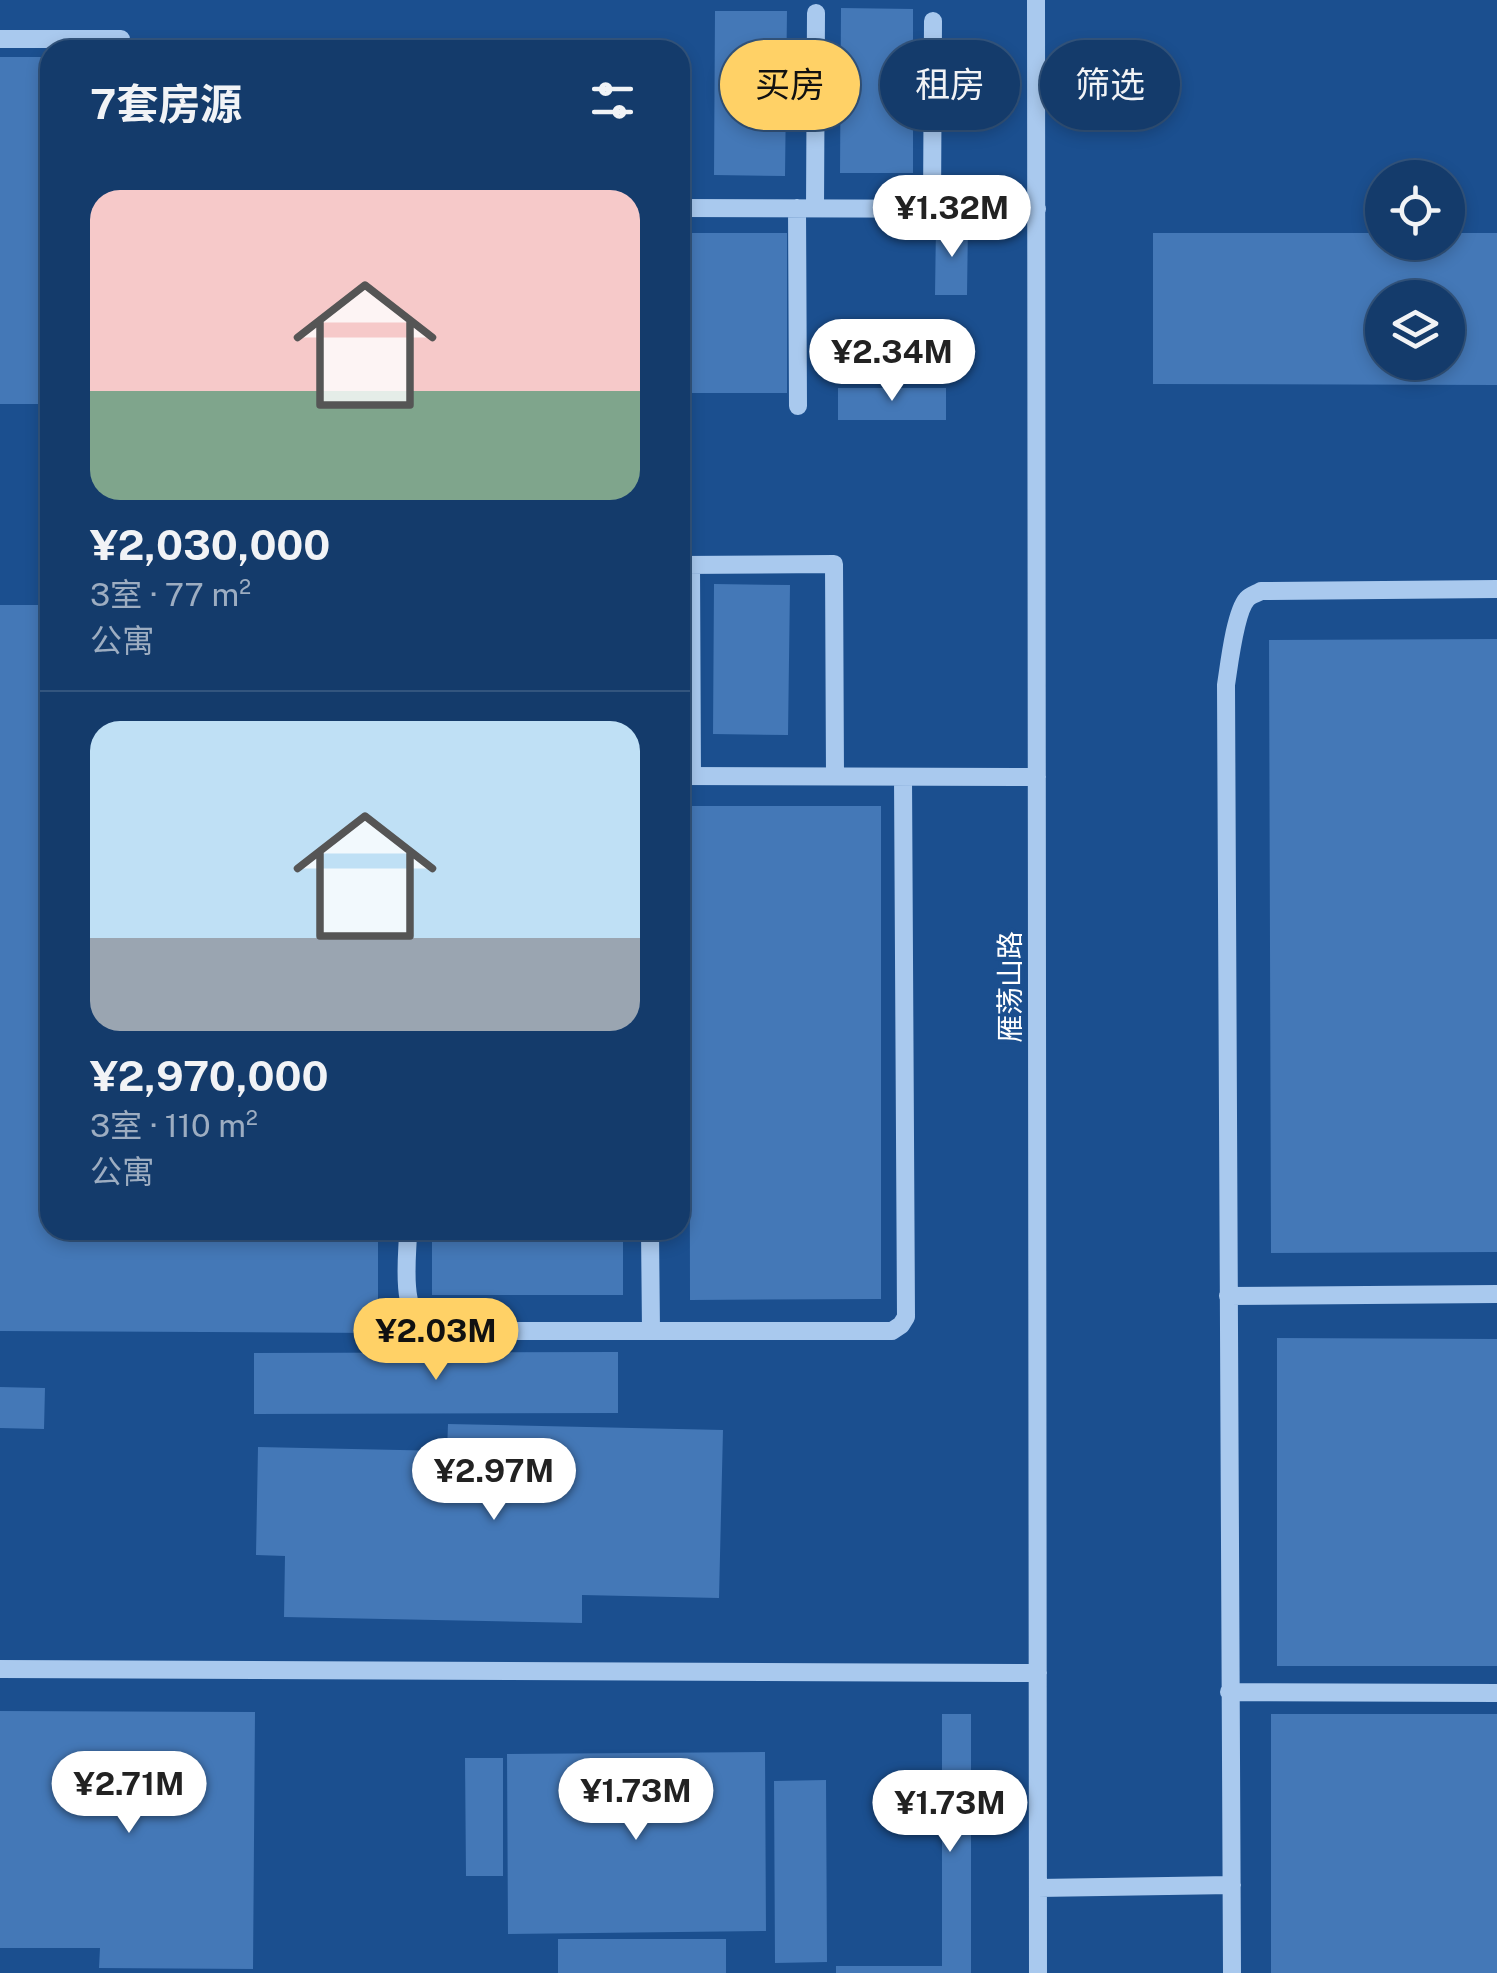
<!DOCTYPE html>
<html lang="zh">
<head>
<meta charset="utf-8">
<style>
	:root { --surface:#143b6b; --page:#1d4271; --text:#f1f3f6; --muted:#9dadc1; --line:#33557e; --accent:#ffd166 }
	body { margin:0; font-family:"Public Sans","Noto Sans SC",sans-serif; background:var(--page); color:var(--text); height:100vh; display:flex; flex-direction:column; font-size:38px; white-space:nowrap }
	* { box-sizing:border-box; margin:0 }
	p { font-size:32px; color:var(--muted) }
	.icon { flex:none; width:55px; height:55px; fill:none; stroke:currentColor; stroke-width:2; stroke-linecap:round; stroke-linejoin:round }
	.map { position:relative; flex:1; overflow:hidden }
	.details { position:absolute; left:40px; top:40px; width:650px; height:1200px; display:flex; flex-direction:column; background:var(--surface); border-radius:30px; box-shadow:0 5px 15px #0003,0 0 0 2px var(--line) }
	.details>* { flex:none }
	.banner { position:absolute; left:720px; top:40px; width:625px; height:90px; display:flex; gap:20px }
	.tools { position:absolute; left:1365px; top:160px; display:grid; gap:20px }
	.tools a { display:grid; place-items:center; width:100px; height:100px; border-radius:50%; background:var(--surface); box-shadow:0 5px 15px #0003,0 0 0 2px var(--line); font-size:50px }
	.price { position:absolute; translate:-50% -85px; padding:0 22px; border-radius:35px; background:#fff; color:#222; font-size:32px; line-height:65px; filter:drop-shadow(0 2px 5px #0008) }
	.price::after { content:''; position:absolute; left:50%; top:60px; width:30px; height:22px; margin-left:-15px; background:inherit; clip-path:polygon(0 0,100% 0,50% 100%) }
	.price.selected { background:var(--accent); color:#111 }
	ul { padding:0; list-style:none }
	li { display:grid; align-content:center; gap:20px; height:530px; padding:0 50px }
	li+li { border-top:2px solid var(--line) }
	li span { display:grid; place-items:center; height:310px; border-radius:30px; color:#555 }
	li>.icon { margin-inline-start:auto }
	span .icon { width:180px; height:180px; fill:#fffc; stroke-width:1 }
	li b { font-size:42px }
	h2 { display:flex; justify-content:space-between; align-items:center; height:120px; padding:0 50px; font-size:42px }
	.tag { padding:0 35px; border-radius:45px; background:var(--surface); box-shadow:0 5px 15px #0003,0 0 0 2px var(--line); font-size:35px; line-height:90px }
	.tag.selected { background:var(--accent); color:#111 }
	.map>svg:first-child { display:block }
</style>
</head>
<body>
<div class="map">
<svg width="1497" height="1973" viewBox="0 0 1497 1973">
	<rect width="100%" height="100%" fill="#1b4f8f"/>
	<path fill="#4478b7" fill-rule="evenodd" d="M841 8 913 9V173H840Z
		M715 11H787L785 176 714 175Z
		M0 57H50V404H0Z
		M936 224H968L967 295H935Z
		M680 233H787V393H680Z
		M1153 233H1382V242H1448V233H1497V385L1153 384ZM1382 298H1448V362H1382Z
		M838 388H946V420H838Z
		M714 584 790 585 788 735 713 734Z
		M0 605H50V1230H378V1333L0 1331Z
		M1497 639V1252L1271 1253 1269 640Z
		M689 806H881V1299L690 1300Z
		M432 1230H623V1295H432Z
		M1277 1338 1497 1339V1666H1277Z
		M618 1352V1413L254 1414V1353Z
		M0 1387 45 1388 44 1429 0 1428Z
		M448 1424 723 1430 719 1598 582 1595V1623L284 1617 285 1556 256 1555 258 1447 447 1451Z
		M0 1711 255 1712 253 1969 99 1968 100 1948H0Z
		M942 1714H971V1973H836V1966H942Z
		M1271 1714H1497V1973H1271Z
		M765 1752 766 1931 508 1934 507 1754Z
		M465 1758H503V1876H466Z
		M826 1780 827 1962 775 1963 774 1781Z
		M558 1939H726V1973H558Z"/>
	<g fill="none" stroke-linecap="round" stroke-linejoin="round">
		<path stroke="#a9c9ee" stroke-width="18" d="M1036 0 1038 1973
			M0 39H121
			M680 208 1037 209
			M797 208 798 406
			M815 208 816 13
			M932 208 933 21
			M680 565 834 564 835 776
			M691 565 692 776
			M680 776 1037 777
			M408 1230C408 1262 396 1322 437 1331H892L901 1325 906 1317 903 777
			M650 1230 651 1331
			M1228 1296 1497 1294
			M0 1669 1038 1673
			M1229 1692 1497 1693
			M1038 1888 1232 1885
			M1232 1973 1226 685C1229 666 1235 612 1247 599 1250 595 1256 594 1261 591L1497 589"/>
	</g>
	<g text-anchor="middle" stroke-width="8" stroke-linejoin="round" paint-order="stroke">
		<g font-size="28" fill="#fff" stroke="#1b4f8f">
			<text transform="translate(1010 987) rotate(-90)" y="10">雁荡山路</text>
		</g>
	</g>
</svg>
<div class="tools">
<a><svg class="icon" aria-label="locate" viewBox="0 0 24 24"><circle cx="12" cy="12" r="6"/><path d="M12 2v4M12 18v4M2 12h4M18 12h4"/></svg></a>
<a><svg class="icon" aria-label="layers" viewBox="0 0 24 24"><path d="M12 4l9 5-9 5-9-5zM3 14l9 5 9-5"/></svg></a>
</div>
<b class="price" style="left:952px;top:260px">¥1.32M</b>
<b class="price" style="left:892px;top:404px">¥2.34M</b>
<b class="price selected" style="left:436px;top:1383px">¥2.03M</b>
<b class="price" style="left:494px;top:1523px">¥2.97M</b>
<b class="price" style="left:129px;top:1836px">¥2.71M</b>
<b class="price" style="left:636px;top:1843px">¥1.73M</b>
<b class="price" style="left:950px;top:1855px">¥1.73M</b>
<div class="banner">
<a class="tag selected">买房</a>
<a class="tag">租房</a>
<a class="tag">筛选</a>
</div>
<section class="details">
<h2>7套房源<svg class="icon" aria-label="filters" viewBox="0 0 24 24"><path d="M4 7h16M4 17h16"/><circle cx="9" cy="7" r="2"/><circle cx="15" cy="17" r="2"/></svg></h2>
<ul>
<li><span style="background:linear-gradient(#f6c9c9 65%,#7fa58c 0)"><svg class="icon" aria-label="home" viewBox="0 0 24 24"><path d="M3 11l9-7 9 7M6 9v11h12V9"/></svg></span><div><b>¥2,030,000</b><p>3室 · 77 m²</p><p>公寓</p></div></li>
<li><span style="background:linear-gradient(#bfe0f5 70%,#9aa5b1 0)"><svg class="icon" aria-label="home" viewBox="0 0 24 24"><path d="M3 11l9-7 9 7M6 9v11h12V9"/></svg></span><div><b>¥2,970,000</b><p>3室 · 110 m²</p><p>公寓</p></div></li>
</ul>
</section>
</div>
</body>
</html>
